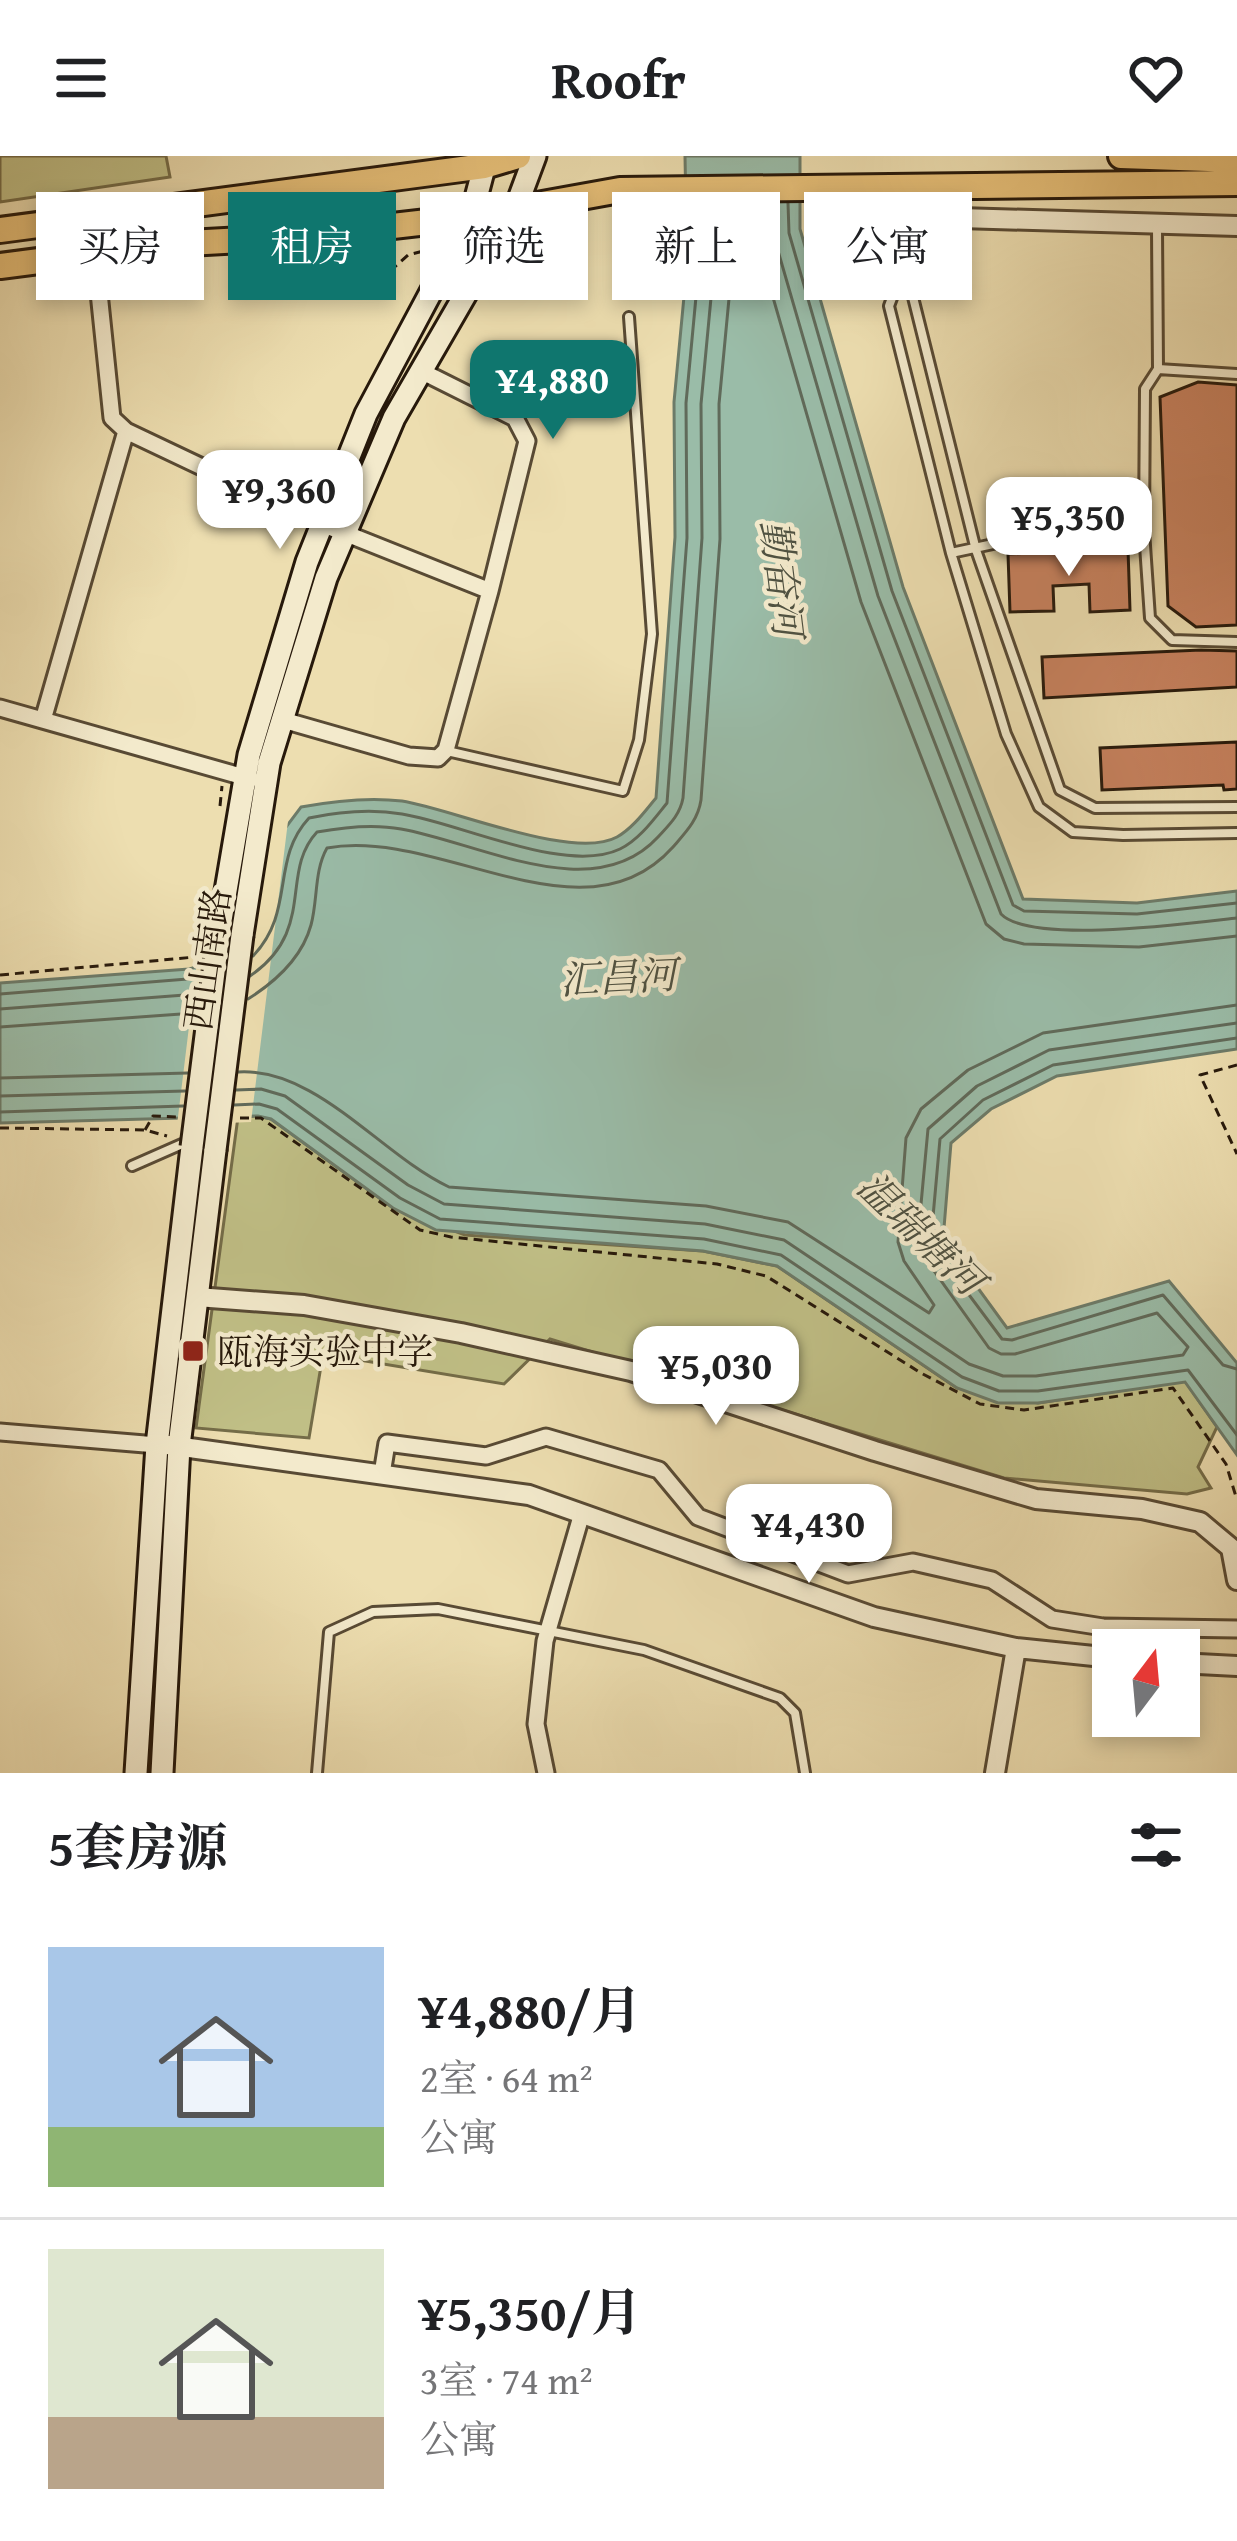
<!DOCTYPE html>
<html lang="zh">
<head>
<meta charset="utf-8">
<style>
	:root { --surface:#fff; --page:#f2f2f2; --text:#202124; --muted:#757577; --line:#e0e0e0; --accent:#0f766e }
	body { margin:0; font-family:"Gentium Book Plus","Noto Serif SC",serif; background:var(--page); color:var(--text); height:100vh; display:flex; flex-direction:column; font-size:45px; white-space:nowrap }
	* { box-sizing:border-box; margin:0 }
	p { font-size:39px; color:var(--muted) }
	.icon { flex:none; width:66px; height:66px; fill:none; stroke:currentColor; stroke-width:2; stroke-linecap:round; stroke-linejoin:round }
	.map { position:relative; height:1617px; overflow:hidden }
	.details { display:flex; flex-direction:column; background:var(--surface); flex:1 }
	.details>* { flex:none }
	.guide { position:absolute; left:36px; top:36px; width:1167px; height:108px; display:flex; gap:24px }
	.needle { width:78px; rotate:16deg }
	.controls { position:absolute; left:1092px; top:1473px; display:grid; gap:24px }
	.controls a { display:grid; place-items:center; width:108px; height:108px; border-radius:0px; background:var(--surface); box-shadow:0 6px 18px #0003; font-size:60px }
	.price { position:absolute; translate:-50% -102px; padding:0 27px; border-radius:24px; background:#fff; color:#222; font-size:39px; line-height:78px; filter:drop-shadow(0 3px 6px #0008) }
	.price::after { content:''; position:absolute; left:50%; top:72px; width:36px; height:27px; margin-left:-18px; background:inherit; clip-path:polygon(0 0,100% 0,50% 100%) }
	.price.selected { background:var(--accent); color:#fff }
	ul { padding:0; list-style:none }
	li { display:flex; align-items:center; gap:36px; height:300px; padding:0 48px }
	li+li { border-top:3px solid var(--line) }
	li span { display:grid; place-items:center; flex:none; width:336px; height:240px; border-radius:0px; color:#555 }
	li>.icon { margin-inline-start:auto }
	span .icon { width:144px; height:144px; fill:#fffc; stroke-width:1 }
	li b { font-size:51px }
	h2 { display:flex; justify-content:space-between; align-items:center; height:144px; padding:0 48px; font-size:51px }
	.chip { padding:0 42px; border-radius:0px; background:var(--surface); box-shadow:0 6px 18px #0003; font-size:42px; line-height:108px }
	.chip.selected { background:var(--accent); color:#fff }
	header { display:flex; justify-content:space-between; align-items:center; height:156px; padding:0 48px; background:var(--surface); font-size:54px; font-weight:700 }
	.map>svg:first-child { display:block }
</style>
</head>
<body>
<header><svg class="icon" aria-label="menu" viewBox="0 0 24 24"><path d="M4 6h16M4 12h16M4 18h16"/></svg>Roofr<svg class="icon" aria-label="heart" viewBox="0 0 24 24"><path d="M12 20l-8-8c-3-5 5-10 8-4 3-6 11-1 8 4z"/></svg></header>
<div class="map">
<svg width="1237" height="1617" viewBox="0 0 1237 1617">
	<rect width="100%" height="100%" fill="#eddeb0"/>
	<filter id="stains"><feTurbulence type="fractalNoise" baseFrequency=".00167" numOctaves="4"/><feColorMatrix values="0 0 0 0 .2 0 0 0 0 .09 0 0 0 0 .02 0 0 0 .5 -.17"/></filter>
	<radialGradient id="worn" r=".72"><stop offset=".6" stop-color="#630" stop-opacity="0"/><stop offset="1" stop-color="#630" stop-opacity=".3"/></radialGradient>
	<path fill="#c0bf86" stroke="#746c48" stroke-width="3" d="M0 0H166L170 21 0 46Z
		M258 960 271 963 393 1052 465 1079 703 1095 777 1110 957 1232 1038 1247 1185 1225 1217 1271 1198 1311 1211 1332 1187 1338 1004 1322 550 1183 504 1228 323 1198 309 1282 196 1272 238 961Z"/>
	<path fill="#9abca8" stroke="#6c7b69" stroke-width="3" d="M685 0H800V73L903 431 1023 743 1137 747 1237 735V893L1057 920 991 953 951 987 943 1084 1007 1172 1169 1125 1237 1207V1299L1185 1226 1038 1247H998L957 1232 777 1110 703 1095 436 1074 393 1052 271 963 258 960 0 967V827L189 813 227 803 267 758 283 675 301 651C333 645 369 641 402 645 453 653 573 705 617 681 633 672 645 655 656 642L675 381 674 246 687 109Z"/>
	<path fill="#eddeb0" d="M289 657 251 966 177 969 197 805 224 798 244 784 262 756 266 718 277 673Z"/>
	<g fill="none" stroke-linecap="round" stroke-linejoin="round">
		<path stroke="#606a5a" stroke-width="3" d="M755 47 757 86 861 446 986 768 1004 783 1024 788 1139 791 1237 780
			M773 47 774 81 878 440 1001 758C1031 789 1192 767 1237 762
			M788 47 789 77 892 435 1013 749 1024 755 1137 758 1237 747
			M253 800C296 755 270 704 309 662 338 656 372 653 402 658 460 667 566 719 620 693 639 684 654 663 667 647L687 382 686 247 699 109 698 48
			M250 820C317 774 279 717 317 676 344 671 375 668 401 673 480 687 594 751 658 681 669 669 680 659 683 642L702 382 701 248 714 110 713 48
			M0 838 200 822
			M248 843C275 826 302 802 311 769 318 743 314 715 327 692 440 671 584 791 673 691 686 676 698 664 701 644L720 383 719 248 732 111 731 48
			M0 853 198 838
			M0 871 195 857
			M1237 882 1053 909 983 944 940 983 931 1083 934 1092 1002 1183 1012 1184 1163 1139 1223 1209 1237 1213
			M238 916C316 911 381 999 449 1031L706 1050 788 1066 929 1157 934 1149 904 1105 898 1086 906 982 921 953 968 914 1043 877 1237 849
			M0 922 188 917
			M236 934 261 933 285 940 408 1029 444 1048 705 1068 784 1084 969 1208 1003 1220H1036L1183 1199 1188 1191 1157 1157 1015 1198H1001L989 1192 917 1091 928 973 977 930 1049 894 1237 867
			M0 940 185 935
			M234 949 259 948 277 953 400 1042 440 1063 704 1083 781 1099 962 1221 999 1235H1038L1188 1214 1237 1279
			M0 956 183 950"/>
	</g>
	<path fill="#c7815e" stroke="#27190b" stroke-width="3" d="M1198 226 1237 229V469L1196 471 1168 450 1160 241Z
		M1128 393 1130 454 1090 456 1089 428 1053 430 1054 455 1010 456 1008 398Z
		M1201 494 1237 495V531L1044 542 1042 501Z
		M1237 586V633L1224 634 1223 629 1102 634 1100 592Z"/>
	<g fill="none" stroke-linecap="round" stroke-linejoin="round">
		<g stroke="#584a34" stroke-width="14">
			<path id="service" d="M893 61 976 394 1060 634 1095 652 1237 651
				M1157 72 1158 213 1237 218
				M904 110 889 150 951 397 1006 578 1039 651 1073 676 1123 679 1237 677
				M1158 213 1145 233 1144 375 1150 462 1172 484 1237 486
				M951 397 1012 384 1144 375
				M447 595 623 635 639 584 652 478 629 161
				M132 1010 182 988 192 991
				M317 1617 329 1476 373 1456 438 1453 644 1494 780 1542 795 1557 805 1617"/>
		</g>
		<g stroke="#584a34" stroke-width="21">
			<path id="minor" d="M421 215 515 262 527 285 490 435
				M126 275 322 368 490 435 446 594 438 602 409 600 283 564
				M0 552 251 623
				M43 564 126 275 112 262 95 98
				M0 1276 157 1289
				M382 1318 387 1287 486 1300 546 1281 659 1314 698 1361 848 1418 913 1406 992 1424 1052 1463 1103 1471 1237 1473
				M546 1617 536 1568 545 1485 582 1357"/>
		</g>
		<g stroke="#584a34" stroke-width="24">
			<path id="tertiary" d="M841 33 893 60 1237 70
				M197 1141 304 1149 461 1177 631 1215 875 1295 1036 1343 1142 1353 1200 1366 1231 1392 1237 1424
				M168 1289 529 1339 874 1461 1016 1492 1113 1502
				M1179 1507 1237 1510
				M995 1617 1016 1492"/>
		</g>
		<g stroke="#27190b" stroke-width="27">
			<path id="secondary" d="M219 776 249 599 307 406 366 258 471 61 487 0
				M242 779 269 607 326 422 394 262 516 51 535 0
				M136 1617 157 1289 192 991
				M162 1617 179 1290 215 994"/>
		</g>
		<g stroke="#27190b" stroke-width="30">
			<path id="primary" d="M1121 0 1237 4
				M0 74 484 10 518 0
				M0 110 170 88 297 81 471 61 620 34 1237 27"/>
		</g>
		<path stroke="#27190b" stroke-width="3" stroke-dasharray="9 6" stroke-linecap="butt" d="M502 111 531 80 534 68
			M390 115 408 99 435 92
			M220 650 222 630
			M0 819 195 801
			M1237 909 1200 919 1237 998
			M240 962H261L420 1074 451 1081 717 1108 766 1120 921 1217 980 1248 1024 1254 1173 1232 1226 1308 1237 1344
			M0 972 145 974 167 980
			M145 974 153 960 177 961"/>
		<use href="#service" stroke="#f3eacc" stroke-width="8"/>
		<use href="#minor" stroke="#f3eacc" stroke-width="15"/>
		<use href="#tertiary" stroke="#f3eacc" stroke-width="18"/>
		<use href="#secondary" stroke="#f3eacc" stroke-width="21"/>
		<use href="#primary" stroke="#e6bf78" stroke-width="24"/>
		<g stroke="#27190b" stroke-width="27" stroke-linecap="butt">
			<path id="secondary-bridge" d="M192 991 219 776
				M215 994 242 779"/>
		</g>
		<use href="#secondary-bridge" stroke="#f3eacc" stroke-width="21"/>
	</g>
	<rect fill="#8f2418" stroke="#f3eacc" stroke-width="4.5" x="181" y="1183" width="24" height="24" rx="6"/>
	<g text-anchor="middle" stroke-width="9" stroke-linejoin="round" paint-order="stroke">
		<g font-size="36" fill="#27190b" stroke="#f3eacc">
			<text transform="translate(207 803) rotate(-82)" y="13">西山南路</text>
		</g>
		<g font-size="36" fill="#27190b" stroke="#f3eacc" text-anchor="start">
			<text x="217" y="1208">瓯海实验中学</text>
		</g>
		<g font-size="39" font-style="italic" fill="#4f5242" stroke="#f3eacc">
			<text transform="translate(782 422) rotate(83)" y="14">勤奋河</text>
			<text transform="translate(618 821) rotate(-3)" y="14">汇昌河</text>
			<text transform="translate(921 1077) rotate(44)" y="14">温瑞塘河</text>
		</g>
	</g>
	<rect width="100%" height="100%" filter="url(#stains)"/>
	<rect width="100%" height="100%" fill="url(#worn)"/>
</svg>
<div class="controls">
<a><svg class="needle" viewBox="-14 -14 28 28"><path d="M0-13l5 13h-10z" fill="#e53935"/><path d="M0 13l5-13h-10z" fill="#757577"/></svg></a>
</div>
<b class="price selected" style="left:553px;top:286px">¥4,880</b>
<b class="price" style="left:280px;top:396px">¥9,360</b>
<b class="price" style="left:1069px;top:423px">¥5,350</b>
<b class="price" style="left:716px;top:1272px">¥5,030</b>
<b class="price" style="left:809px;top:1430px">¥4,430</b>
<div class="guide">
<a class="chip">买房</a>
<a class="chip selected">租房</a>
<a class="chip">筛选</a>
<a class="chip">新上</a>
<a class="chip">公寓</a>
</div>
</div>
<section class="details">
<h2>5套房源<svg class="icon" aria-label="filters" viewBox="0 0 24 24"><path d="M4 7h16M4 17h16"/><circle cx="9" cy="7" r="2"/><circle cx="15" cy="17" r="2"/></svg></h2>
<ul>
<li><span style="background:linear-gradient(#a9c7e8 75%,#8fb573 0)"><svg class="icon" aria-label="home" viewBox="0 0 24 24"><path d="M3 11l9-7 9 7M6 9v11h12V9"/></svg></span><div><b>¥4,880/月</b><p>2室 · 64 m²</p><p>公寓</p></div></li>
<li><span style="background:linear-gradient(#dfe7d0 70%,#b9a48a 0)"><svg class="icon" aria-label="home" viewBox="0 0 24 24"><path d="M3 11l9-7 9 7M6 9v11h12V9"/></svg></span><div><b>¥5,350/月</b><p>3室 · 74 m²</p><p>公寓</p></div></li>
</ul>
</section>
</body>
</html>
